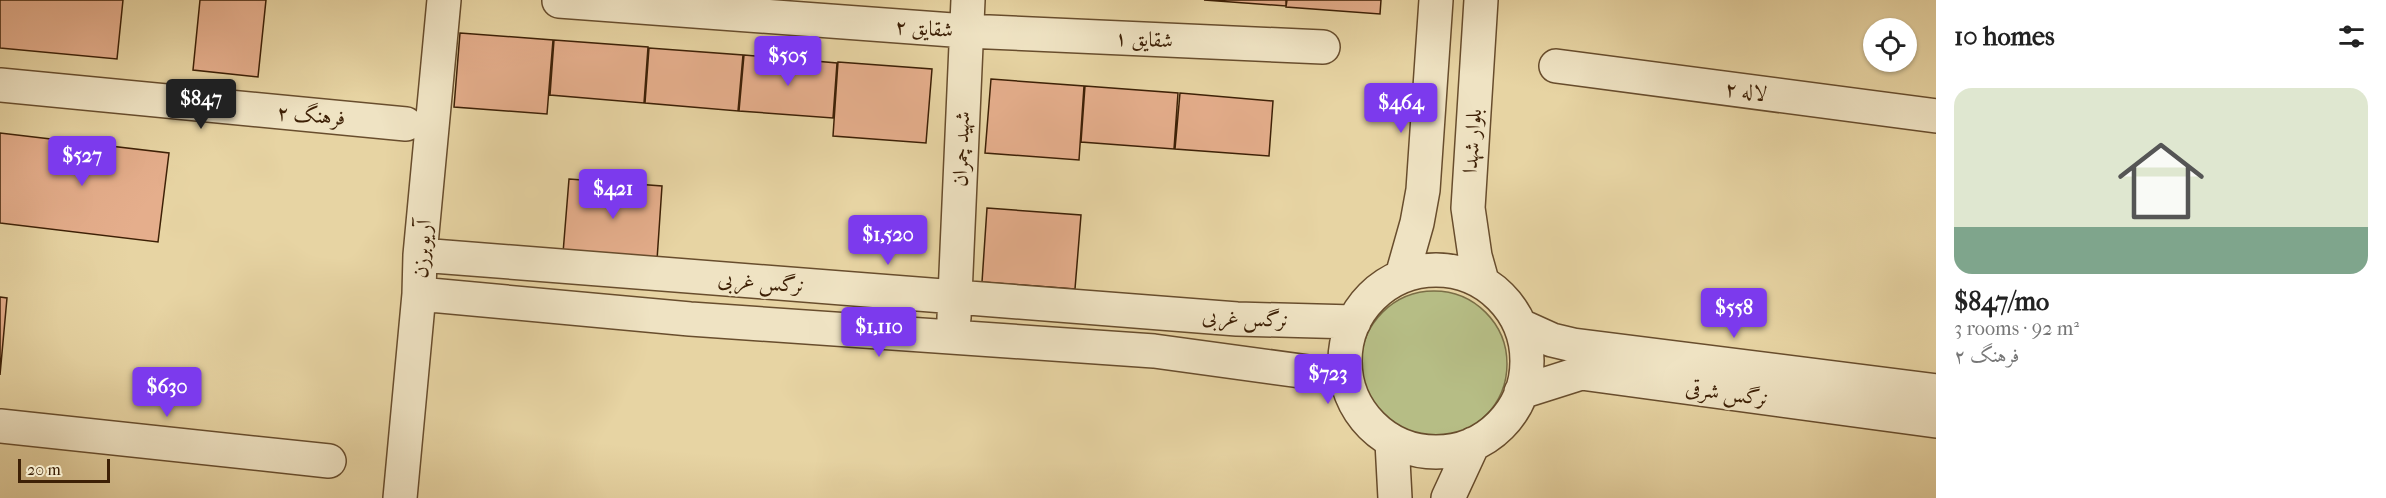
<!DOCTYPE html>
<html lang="en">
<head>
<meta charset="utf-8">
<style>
	:root { --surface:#fff; --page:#f2f2f2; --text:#222; --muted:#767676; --accent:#7c3aed }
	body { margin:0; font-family:"IM FELL French Canon",Amiri,serif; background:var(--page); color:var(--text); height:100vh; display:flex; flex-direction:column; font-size:22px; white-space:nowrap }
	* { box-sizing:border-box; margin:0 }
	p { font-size:20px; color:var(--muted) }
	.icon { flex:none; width:33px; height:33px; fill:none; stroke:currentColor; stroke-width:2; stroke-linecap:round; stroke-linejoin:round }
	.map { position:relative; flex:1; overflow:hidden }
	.side { display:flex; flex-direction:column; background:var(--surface); width:450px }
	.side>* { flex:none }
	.fabs { position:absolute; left:1863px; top:18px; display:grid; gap:12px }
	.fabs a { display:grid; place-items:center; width:54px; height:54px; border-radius:50%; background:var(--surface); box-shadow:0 2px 4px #0004; font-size:30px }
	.scale { position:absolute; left:18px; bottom:15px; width:92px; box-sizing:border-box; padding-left:6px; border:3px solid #3d2006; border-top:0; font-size:16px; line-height:21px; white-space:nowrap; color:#3d2006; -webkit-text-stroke:4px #efe3c3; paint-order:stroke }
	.price { position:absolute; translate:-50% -51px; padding:0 14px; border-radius:6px; background:var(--accent); color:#fff; font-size:20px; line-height:39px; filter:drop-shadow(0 2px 3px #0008) }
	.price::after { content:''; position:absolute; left:50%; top:36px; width:18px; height:14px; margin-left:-9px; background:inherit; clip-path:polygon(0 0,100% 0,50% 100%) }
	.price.current { background:#222; color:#fff }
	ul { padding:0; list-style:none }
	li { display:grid; align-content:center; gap:12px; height:318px; padding:0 18px }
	li span { display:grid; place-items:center; height:186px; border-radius:18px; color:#555 }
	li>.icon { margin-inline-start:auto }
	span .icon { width:108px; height:108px; fill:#fffc; stroke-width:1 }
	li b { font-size:26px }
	h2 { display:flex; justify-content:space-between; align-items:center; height:72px; padding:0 18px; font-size:26px }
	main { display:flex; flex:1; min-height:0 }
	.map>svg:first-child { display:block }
</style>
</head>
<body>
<main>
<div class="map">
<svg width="1936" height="498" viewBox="0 0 1936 498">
	<rect width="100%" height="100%" fill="#e7d4a3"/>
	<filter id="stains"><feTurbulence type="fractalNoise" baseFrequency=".00333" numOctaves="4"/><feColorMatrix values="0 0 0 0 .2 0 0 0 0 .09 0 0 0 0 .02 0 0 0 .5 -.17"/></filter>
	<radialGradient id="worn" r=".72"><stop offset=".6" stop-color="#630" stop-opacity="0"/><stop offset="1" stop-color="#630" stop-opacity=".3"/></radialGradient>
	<path fill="#b6bd85" stroke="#7a6e46" stroke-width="1.5" d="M1361 364a73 73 0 1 1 146 0a73 73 0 1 1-146 0Z"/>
	<path fill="#e5ae8c" stroke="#3d2006" stroke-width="1.5" d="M0 0H123L117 59 0 48Z
		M200 0H266L258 77 193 70Z
		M1204 0H1286V6Z
		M1287 0H1381L1380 14 1286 7Z
		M460 33 553 40 547 114 454 107Z
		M554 40 648 47 644 103 550 95Z
		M649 48 743 55 738 111 645 103Z
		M744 55 837 63 833 118 739 111Z
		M838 62 932 69 926 143 833 136Z
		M991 79 1084 86 1079 160 985 153Z
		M1085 86 1178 93 1174 149 1081 142Z
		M1180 93 1273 101 1269 156 1175 149Z
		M0 133 169 153 158 242 0 223Z
		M569 179 662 186 657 260 563 253Z
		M987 208 1081 215 1075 289 982 282Z
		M0 297 7 298 0 375Z"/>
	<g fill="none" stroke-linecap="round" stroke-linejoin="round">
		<g stroke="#684d2d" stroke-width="36">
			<path id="minor" d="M1481 0 1468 208 1475 256 1482 281
				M559 1 966 31 1323 47
				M1556 66 1936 116
				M0 85 406 124
				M420 255 1237 319 1354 322
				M1345 361a91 91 0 1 1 182 0a91 91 0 1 1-182 0Z
				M1402 276 1417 223 1423 190 1436 0
				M419 294 690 319 1154 351 1345 377
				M954 318 968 0
				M1521 326 1552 340 1573 345 1936 391
				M1521 392 1581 373 1936 421
				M0 426 329 461
				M1392 442 1395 498
				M400 498 419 294 420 255 444 0
				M1448 498 1473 444"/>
		</g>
		<use href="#minor" stroke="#efe3c3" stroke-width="33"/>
	</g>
	<g text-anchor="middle" stroke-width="5" stroke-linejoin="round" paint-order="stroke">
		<g font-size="21" fill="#3d2006" stroke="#efe3c3">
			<text transform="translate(924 28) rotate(4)" y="7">شقایق ۲</text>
			<text transform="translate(1144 39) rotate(3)" y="7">شقایق ۱</text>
			<text transform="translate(1746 91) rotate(8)" y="7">لاله ۲</text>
			<text transform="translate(311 115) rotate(5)" y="7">فرهنگ ۲</text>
			<text transform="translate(1472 141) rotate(-86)" y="7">بلوار شهدا</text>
			<text transform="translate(961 149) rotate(-88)" y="7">شهید چمران</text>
			<text transform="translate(422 249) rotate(-86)" y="7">آریوبرزن</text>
			<text transform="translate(761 282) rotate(5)" y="7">نرگس غربی</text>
			<text transform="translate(1245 318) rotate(3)" y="7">نرگس غربی</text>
			<text transform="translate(1727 393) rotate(8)" y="7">نرگس شرقی</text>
		</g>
	</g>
	<rect width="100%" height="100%" filter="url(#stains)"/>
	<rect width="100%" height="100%" fill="url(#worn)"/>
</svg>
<div class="fabs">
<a><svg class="icon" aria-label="locate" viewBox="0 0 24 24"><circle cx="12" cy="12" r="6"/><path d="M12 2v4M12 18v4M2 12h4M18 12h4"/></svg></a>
</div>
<div class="scale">20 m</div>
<b class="price" style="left:788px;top:87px">$505</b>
<b class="price current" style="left:201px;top:130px">$847</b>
<b class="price" style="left:1401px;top:134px">$464</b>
<b class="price" style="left:82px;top:187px">$527</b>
<b class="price" style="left:613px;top:220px">$421</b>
<b class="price" style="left:888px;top:266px">$1,520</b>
<b class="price" style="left:1734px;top:339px">$558</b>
<b class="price" style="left:879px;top:358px">$1,110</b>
<b class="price" style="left:1328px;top:405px">$723</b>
<b class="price" style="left:167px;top:418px">$630</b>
</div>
<section class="side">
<h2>10 homes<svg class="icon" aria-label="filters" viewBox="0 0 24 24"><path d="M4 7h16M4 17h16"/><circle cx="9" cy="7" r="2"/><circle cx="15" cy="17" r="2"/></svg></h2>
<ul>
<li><span style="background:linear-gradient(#dfe7d0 75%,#7fa58c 0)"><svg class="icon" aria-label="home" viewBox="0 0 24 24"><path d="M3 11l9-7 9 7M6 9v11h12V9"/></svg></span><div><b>$847/mo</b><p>3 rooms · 92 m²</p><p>فرهنگ ۲</p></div></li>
</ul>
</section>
</main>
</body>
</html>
